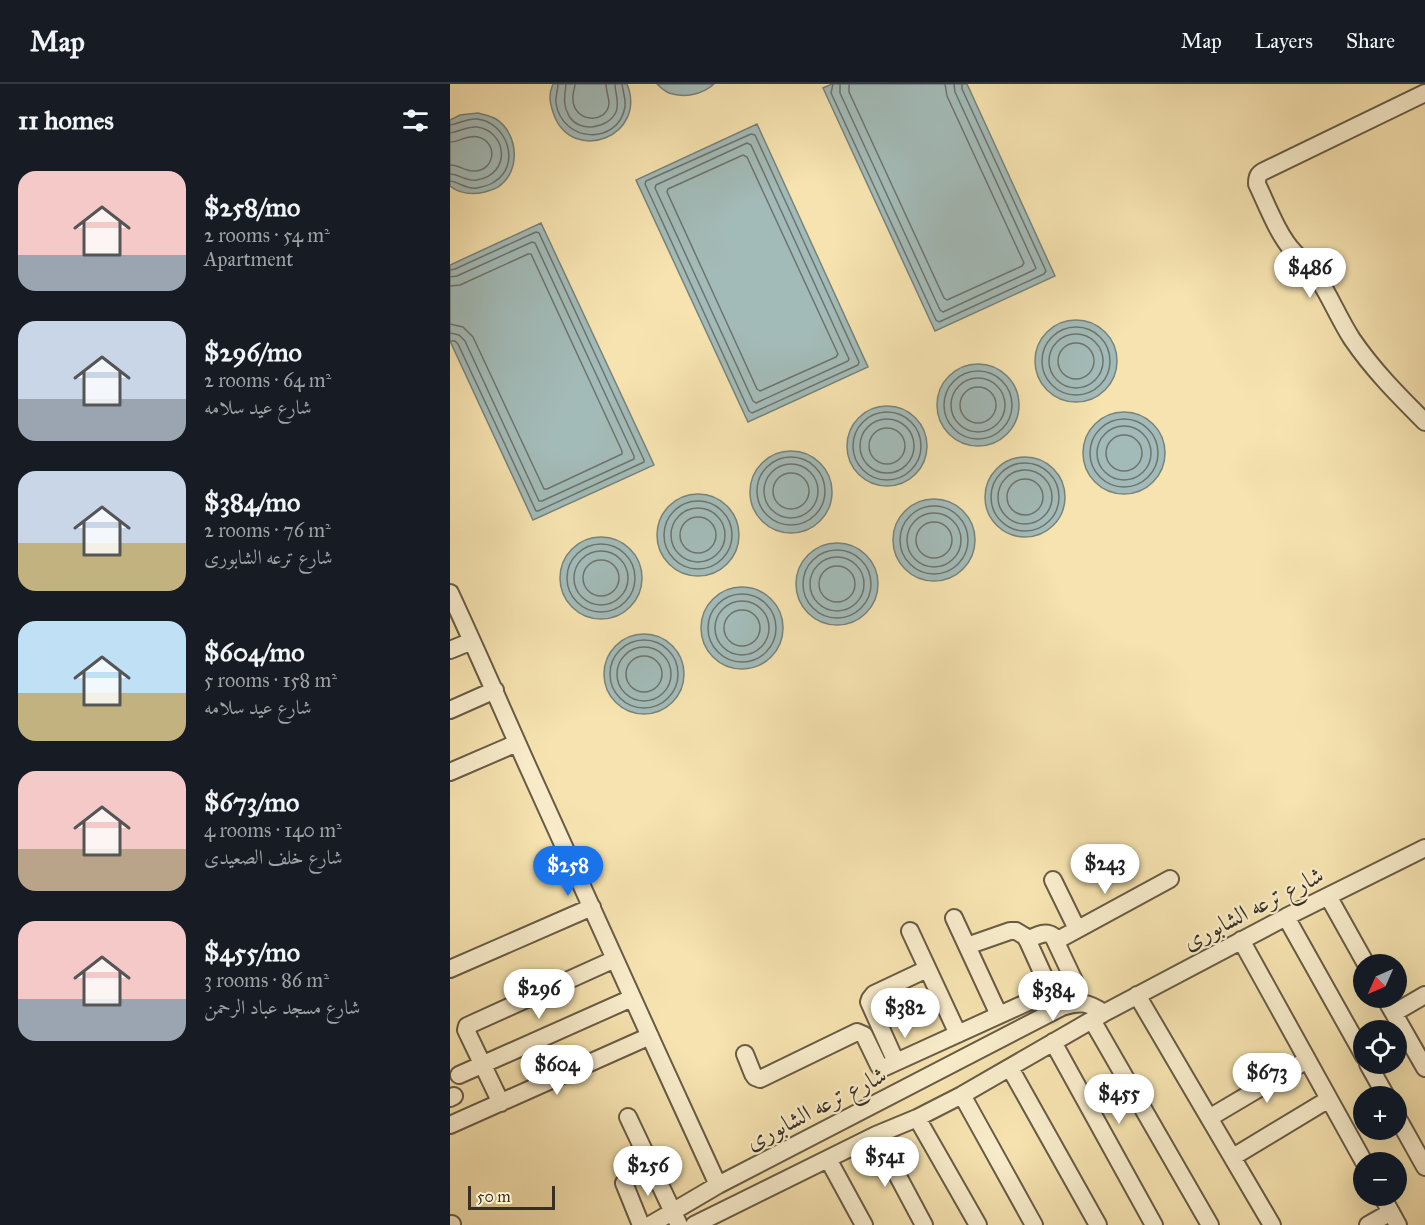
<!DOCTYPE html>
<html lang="en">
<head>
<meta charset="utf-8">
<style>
	:root { --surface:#171b24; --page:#20242c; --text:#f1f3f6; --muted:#9ea1a6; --line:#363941; --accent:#1a73e8 }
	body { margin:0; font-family:"IM FELL Great Primer",Amiri,serif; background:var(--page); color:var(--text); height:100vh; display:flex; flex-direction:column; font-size:22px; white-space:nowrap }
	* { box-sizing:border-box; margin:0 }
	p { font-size:20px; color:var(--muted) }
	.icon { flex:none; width:33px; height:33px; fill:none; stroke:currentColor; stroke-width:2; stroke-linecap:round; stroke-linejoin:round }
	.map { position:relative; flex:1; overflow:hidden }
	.drawer { display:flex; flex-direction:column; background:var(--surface); width:450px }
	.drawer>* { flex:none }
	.needle { width:39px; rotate:225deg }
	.controls { position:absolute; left:903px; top:870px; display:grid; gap:12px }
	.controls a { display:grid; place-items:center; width:54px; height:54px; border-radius:50%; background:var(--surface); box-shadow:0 6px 24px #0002; font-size:30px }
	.scale { position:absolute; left:18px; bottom:15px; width:87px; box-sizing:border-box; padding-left:6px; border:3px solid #382e23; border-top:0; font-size:16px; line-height:21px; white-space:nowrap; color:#382e23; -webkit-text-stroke:4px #f9edcc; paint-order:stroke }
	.price { position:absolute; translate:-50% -51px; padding:0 14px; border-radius:21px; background:#fff; color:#222; font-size:20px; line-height:39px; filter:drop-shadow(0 2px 3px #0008) }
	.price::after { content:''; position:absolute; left:50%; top:36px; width:18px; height:14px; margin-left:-9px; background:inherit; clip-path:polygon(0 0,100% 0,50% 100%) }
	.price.selected { background:var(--accent); color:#fff }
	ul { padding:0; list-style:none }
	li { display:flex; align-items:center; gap:18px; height:150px; padding:0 18px }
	li span { display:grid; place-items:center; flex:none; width:168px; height:120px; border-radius:18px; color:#555 }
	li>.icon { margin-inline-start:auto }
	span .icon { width:72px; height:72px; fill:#fffc; stroke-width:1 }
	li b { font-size:26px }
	h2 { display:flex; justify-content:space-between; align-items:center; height:72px; padding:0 18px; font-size:26px }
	header { display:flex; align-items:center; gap:36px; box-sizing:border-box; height:84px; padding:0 30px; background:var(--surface); border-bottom:2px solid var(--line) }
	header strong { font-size:28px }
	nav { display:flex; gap:33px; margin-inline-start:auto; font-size:21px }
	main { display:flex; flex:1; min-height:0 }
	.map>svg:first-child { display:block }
</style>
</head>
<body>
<header>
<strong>Map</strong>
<nav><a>Map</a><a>Layers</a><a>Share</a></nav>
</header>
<main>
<section class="drawer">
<h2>11 homes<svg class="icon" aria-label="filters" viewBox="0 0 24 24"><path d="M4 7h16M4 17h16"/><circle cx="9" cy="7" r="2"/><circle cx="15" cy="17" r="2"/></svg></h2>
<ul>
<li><span style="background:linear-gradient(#f6c9c9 70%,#9aa5b1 0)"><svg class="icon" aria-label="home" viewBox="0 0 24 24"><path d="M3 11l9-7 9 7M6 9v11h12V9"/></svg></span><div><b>$258/mo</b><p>2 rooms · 54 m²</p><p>Apartment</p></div></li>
<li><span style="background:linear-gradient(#c9d6e8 65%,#9aa5b1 0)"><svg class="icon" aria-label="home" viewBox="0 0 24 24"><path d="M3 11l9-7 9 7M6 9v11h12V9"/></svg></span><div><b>$296/mo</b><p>2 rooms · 64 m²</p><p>شارع عيد سلامه</p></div></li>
<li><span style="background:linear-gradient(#c9d6e8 60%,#c2b280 0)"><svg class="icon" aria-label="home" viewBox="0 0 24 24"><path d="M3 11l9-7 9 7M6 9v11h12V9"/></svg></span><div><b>$384/mo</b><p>2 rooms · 76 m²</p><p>شارع ترعه الشابورى</p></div></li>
<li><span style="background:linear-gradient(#bfe0f5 60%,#c2b280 0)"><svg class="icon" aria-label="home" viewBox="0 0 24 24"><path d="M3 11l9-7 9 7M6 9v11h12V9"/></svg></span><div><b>$604/mo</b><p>5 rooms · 158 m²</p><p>شارع عيد سلامه</p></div></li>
<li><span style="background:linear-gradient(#f6c9c9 65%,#b9a48a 0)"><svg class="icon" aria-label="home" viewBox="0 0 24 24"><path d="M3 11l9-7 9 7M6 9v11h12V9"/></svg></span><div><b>$673/mo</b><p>4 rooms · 140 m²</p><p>شارع خلف الصعيدى</p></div></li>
<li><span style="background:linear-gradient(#f6c9c9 65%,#9aa5b1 0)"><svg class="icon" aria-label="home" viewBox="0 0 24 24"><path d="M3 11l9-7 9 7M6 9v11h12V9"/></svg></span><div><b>$455/mo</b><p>3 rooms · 86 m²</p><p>شارع مسجد عباد الرحمن</p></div></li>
</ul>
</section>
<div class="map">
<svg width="975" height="1141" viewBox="0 0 975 1141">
	<rect width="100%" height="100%" fill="#f6e3b0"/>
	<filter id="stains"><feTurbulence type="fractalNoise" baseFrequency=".00333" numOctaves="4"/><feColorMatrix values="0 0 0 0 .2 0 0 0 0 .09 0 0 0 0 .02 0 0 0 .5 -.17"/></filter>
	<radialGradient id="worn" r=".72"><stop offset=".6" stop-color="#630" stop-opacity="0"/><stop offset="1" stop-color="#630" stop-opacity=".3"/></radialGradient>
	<path fill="#a3bbb8" stroke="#78837c" stroke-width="1.5" d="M103 0H177C198 52 123 81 104 31 100 20 98 11 103 0Z
		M207 0H264C252 11 234 14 219 9 214 7 210 3 207 0Z
		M382 0H517L605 192 485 247 373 4Z
		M28 29C34 31 41 32 46 35 69 50 71 88 48 103 44 106 39 106 35 108 22 111 10 110 0 102V36L10 31Z
		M307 40 418 283 298 338 186 96Z
		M91 139 204 381 83 436 0 257V181Z
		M585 277a41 41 0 1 1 82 0a41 41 0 1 1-82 0Z
		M487 321a41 41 0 1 1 82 0a41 41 0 1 1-82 0Z
		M397 362a40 40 0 1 1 80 0a40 40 0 1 1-80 0Z
		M633 369a41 41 0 1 1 82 0a41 41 0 1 1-82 0Z
		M300 408a41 41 0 1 1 82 0a41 41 0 1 1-82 0Z
		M535 413a40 40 0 1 1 80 0a40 40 0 1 1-80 0Z
		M207 451a41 41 0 1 1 82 0a41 41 0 1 1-82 0Z
		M443 456a41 41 0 1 1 82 0a41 41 0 1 1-82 0Z
		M110 494a41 41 0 1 1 82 0a41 41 0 1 1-82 0Z
		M346 500a41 41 0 1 1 82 0a41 41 0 1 1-82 0Z
		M251 544a41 41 0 1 1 82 0a41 41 0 1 1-82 0Z
		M154 590a40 40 0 1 1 80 0a40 40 0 1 1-80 0Z"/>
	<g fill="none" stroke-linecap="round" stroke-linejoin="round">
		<path stroke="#6e746e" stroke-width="1.5" d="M108 0C108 6 105 13 106 19 112 59 168 62 175 23 176 15 173 8 172 0
			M116 0C115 13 112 19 119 32 129 49 158 45 166 28 170 18 165 10 165 0
			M125 0C125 5 122 10 123 15 123 38 156 41 159 20 159 13 156 7 156 0
			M383 0 381 9 486 236 489 238 594 190 596 187 512 5V0
			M390 0V9L490 226 493 228 584 186 586 184 505 8 504 0
			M399 0V8L494 214 497 216 572 182 574 179 497 12 495 0
			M0 41C9 40 17 34 27 35 57 38 72 81 44 98 40 101 32 103 27 104 17 106 9 98 0 97
			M0 49C9 48 17 42 27 43 57 47 62 90 27 96 17 98 9 90 0 90
			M301 50 305 51 409 278 408 281 302 329 299 327 195 100 196 97Z
			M0 58C10 58 18 50 28 53 49 58 45 88 23 87 15 87 9 81 0 81
			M297 59 301 61 399 275 398 277 306 319 303 317 205 104 206 101Z
			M293 71 297 73 388 270 386 273 310 307 307 305 217 108 218 105Z
			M0 186 5 185 86 148 89 149 194 376V378L88 427H86L8 260 5 257H0
			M0 193 7 192 82 158 85 159 184 372V375L92 417H89L15 257 9 251 0 249
			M0 202 10 201 78 170H81L172 367V370L97 405H94L23 253 13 243 0 240
			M592 277a34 34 0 1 1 68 0a34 34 0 1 1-68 0Z
			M599 277a27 27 0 1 1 54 0a27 27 0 1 1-54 0Z
			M608 277a18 18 0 1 1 36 0a18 18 0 1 1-36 0Z
			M494 321a34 34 0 1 1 68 0a34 34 0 1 1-68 0Z
			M501 321a27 27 0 1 1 54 0a27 27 0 1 1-54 0Z
			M510 321a18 18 0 1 1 36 0a18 18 0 1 1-36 0Z
			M403 362a34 34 0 1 1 68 0a34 34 0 1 1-68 0Z
			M640 369a34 34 0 1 1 68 0a34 34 0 1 1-68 0Z
			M410 362a27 27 0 1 1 54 0a27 27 0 1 1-54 0Z
			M647 369a27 27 0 1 1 54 0a27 27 0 1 1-54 0Z
			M419 362a18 18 0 1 1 36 0a18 18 0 1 1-36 0Z
			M656 369a18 18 0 1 1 36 0a18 18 0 1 1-36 0Z
			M307 407a34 34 0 1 1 68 0a34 34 0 1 1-68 0Z
			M541 413a34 34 0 1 1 68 0a34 34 0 1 1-68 0Z
			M314 407a27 27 0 1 1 54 0a27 27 0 1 1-54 0Z
			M548 413a27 27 0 1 1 54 0a27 27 0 1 1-54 0Z
			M323 407a18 18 0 1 1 36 0a18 18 0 1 1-36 0Z
			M557 413a18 18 0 1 1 36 0a18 18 0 1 1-36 0Z
			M214 451a34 34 0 1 1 68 0a34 34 0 1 1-68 0Z
			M450 456a34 34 0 1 1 68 0a34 34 0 1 1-68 0Z
			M221 451a27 27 0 1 1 54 0a27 27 0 1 1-54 0Z
			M457 456a27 27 0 1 1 54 0a27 27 0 1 1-54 0Z
			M230 451a18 18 0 1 1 36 0a18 18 0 1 1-36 0Z
			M466 456a18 18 0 1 1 36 0a18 18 0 1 1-36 0Z
			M117 494a34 34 0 1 1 68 0a34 34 0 1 1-68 0Z
			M353 500a34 34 0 1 1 68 0a34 34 0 1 1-68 0Z
			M124 494a27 27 0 1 1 54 0a27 27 0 1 1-54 0Z
			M360 500a27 27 0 1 1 54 0a27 27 0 1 1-54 0Z
			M133 494a18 18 0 1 1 36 0a18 18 0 1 1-36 0Z
			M369 500a18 18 0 1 1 36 0a18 18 0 1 1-36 0Z
			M258 544a34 34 0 1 1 68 0a34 34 0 1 1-68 0Z
			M265 544a27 27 0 1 1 54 0a27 27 0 1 1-54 0Z
			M274 544a18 18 0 1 1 36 0a18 18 0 1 1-36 0Z
			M160 590a34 34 0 1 1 68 0a34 34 0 1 1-68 0Z
			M167 590a27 27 0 1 1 54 0a27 27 0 1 1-54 0Z
			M176 590a18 18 0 1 1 36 0a18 18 0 1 1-36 0Z"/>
		<g stroke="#685b46" stroke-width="20">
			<path id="minor" d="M975 9 814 87C808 90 807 93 807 100 817 121 828 151 844 168 851 176 860 182 866 191 880 212 889 235 902 255 923 286 949 312 975 338
				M0 509C27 567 52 625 78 683 141 823 204 962 268 1101
				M0 566 22 557
				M0 626 45 606
				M0 688 67 659
				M603 796 627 845
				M878 812 916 880
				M836 833 914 972
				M504 834 549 931
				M460 847 508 950
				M577 856C586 852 595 846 603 852L628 905
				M791 856 914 1078
				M606 857 720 795
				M517 862 560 847H566L576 853 601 908
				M0 885 142 823
				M687 911 822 1141
				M935 914 975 984
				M944 929 975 911
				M642 936 760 1141
				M603 958 704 1141
				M295 970 303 990 305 993 310 995 407 948 414 951 429 982 433 984 624 897
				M446 978 419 918 420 915 424 910 477 885
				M918 980 936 1012
				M560 984 648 1141
				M9 991 182 914
				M512 1011 584 1141
				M0 1014 4 1012
				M51 1019 16 946 17 942 165 875
				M946 1031 975 1083
				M178 1033 229 1141
				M467 1034 528 1141
				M759 1034 857 976
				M0 1041 200 952
				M426 1051 474 1141
				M783 1073 879 1015
				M378 1075 414 1141
				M174 1099 191 1141
				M932 1112 948 1141
				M0 1141 2 1140
				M200 1141 268 1101 612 923C630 917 638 918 654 929
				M244 1141 426 1051 467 1034 512 1011 654 929 836 833 975 764
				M918 1141 941 1128"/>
		</g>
		<use href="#minor" stroke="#f9edcc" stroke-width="16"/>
	</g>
	<g text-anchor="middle" stroke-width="4.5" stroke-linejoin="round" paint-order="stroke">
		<g font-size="24" fill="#382e23" stroke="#f9edcc">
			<text transform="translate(803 824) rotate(-27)" y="8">شارع ترعه الشابورى</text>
			<text transform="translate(366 1024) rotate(-27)" y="8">شارع ترعه الشابورى</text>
		</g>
	</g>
	<rect width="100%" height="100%" filter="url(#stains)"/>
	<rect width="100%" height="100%" fill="url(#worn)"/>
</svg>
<div class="controls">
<a><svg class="needle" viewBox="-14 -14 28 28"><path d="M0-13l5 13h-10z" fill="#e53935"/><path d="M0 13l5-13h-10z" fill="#9ea1a6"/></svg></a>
<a><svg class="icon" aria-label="locate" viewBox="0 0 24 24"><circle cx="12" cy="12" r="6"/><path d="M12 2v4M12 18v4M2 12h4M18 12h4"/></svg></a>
<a>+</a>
<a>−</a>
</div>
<div class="scale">50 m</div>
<b class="price" style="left:860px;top:215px">$486</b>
<b class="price" style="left:655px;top:811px">$243</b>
<b class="price selected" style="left:118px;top:813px">$258</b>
<b class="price" style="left:89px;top:936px">$296</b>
<b class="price" style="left:603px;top:938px">$384</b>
<b class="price" style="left:455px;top:955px">$382</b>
<b class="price" style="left:107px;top:1012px">$604</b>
<b class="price" style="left:817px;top:1020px">$673</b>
<b class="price" style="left:669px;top:1041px">$455</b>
<b class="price" style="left:435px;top:1104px">$541</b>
<b class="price" style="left:198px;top:1113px">$256</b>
</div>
</main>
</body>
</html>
